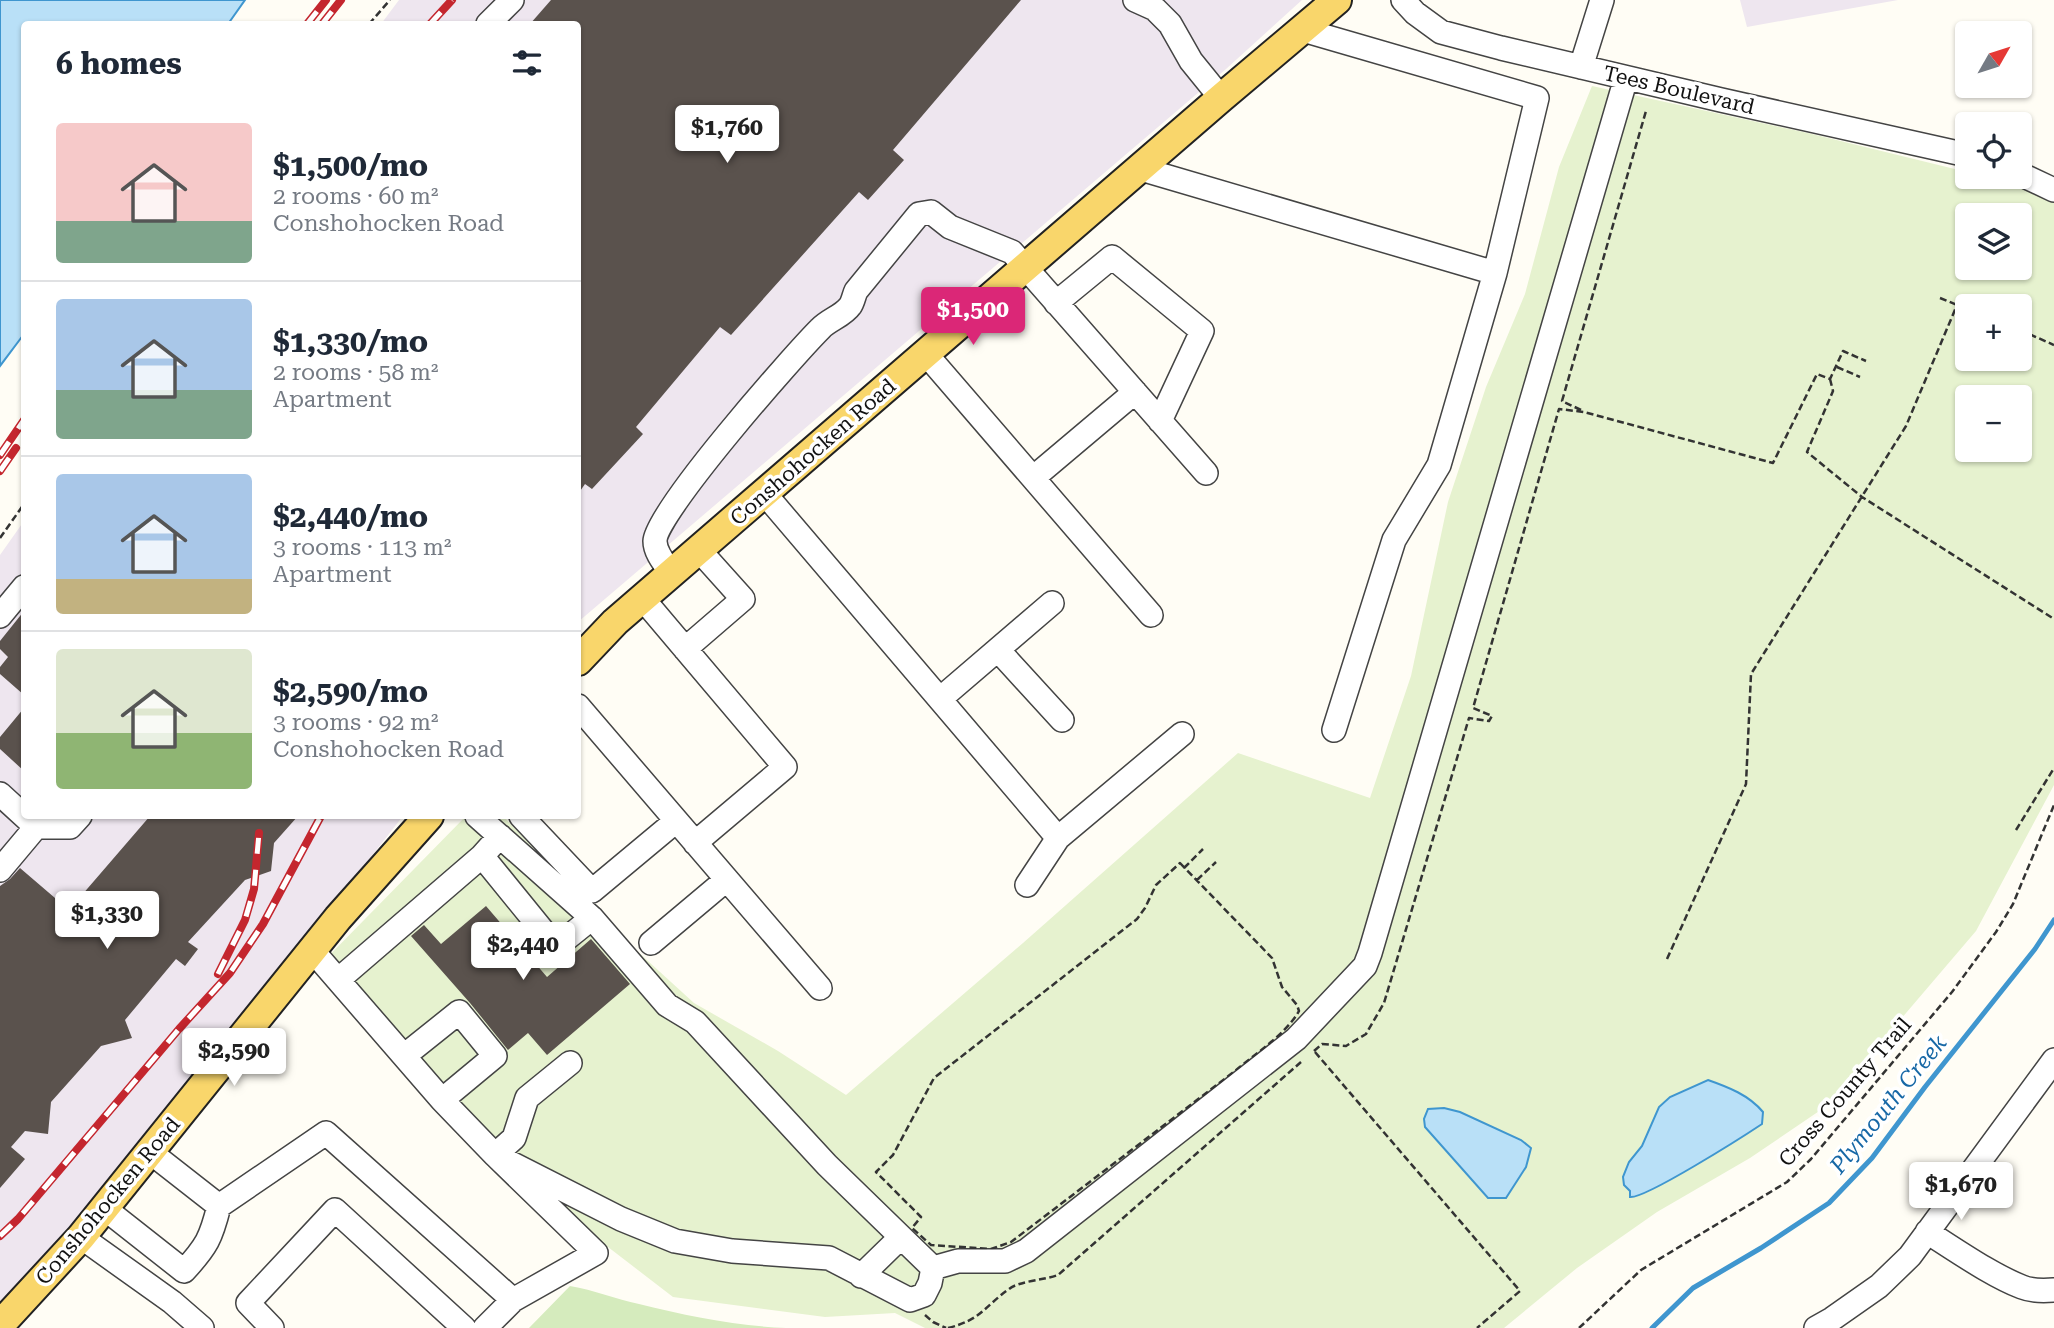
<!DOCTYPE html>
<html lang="en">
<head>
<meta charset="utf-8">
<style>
	:root { --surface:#fff; --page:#f2f2f3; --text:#1f2937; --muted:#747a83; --line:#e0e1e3; --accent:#db2777 }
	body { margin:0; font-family:"Roboto Serif",serif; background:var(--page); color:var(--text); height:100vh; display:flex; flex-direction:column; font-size:26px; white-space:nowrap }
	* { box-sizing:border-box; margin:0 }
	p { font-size:23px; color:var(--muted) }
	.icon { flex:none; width:38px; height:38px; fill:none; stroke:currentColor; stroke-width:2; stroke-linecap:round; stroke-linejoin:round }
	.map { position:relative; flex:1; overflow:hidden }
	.panel { position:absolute; left:21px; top:21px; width:560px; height:798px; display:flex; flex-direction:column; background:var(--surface); border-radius:7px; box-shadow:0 2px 5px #0004 }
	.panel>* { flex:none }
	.needle { width:46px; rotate:51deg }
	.buttons { position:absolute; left:1955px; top:21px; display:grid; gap:14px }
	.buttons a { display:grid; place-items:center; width:77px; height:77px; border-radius:7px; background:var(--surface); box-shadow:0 2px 5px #0004; font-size:35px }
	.price { position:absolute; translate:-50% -60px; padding:0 16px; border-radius:7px; background:#fff; color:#222; font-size:23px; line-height:46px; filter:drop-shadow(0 2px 4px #0008) }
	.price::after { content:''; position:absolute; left:50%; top:42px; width:21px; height:16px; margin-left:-10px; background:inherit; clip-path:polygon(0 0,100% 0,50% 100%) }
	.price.on { background:var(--accent); color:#fff }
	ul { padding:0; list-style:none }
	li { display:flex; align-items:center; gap:21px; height:175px; padding:0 35px }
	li+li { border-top:2px solid var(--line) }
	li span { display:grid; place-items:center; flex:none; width:196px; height:140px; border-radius:7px; color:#555 }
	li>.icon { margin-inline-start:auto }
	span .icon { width:84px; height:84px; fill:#fffc; stroke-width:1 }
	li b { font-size:30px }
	h2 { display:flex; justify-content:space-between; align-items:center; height:84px; padding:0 35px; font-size:30px }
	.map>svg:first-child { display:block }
</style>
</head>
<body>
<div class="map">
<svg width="2054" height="1328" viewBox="0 0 2054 1328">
	<rect width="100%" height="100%" fill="#fffdf5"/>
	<path fill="#eee6ef" d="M399 0H1302L1226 69 578 622V24H381Z
		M1740 0H1898L1747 27Z
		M24 521V816H403L92 1213 0 1310V555Z"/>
	<path fill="#d5ebbd" d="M570 1286C594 1290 616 1299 639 1304 687 1316 737 1326 786 1328H529Z"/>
	<path fill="#e6f2cf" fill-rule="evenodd" d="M1592 86 1808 133 1967 172V177H2002L2054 203V785L1976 931 1883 1040 1834 1101 1750 1158 1657 1212 1577 1268 1504 1328H925L895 1313 825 1317 673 1297 569 1217 314 971 466 816H503L562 878 637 951 694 1003 778 1051 846 1095 1023 943 1238 753 1370 798 1411 676 1448 502 1486 387 1525 294 1559 167ZM1967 215H2020V268H1967ZM1967 306H2020V359H1967ZM1967 397H2020V450H1967Z"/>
	<path fill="#b9e0f7" stroke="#3f96cf" stroke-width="2" d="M0 0H245L228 24H24V334L0 366Z
		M1708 1080C1728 1087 1749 1095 1763 1112L1762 1124C1744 1136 1645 1199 1630 1197V1191L1624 1185 1623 1177 1629 1162 1642 1146 1659 1107 1670 1097Z
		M1444 1108 1460 1112 1521 1140 1531 1148 1526 1167 1506 1198H1488L1425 1127 1424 1119 1428 1109Z"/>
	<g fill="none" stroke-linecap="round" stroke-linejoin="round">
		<path stroke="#3f96cf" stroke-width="5" d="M1652 1328 1693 1288 1761 1248 1829 1203 1872 1158 1925 1087 2035 949 2054 920"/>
	</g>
	<path fill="#5a524d" d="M551 0H1021L893 150 904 160 868 200 859 192 731 335 720 327 636 427 643 434 592 489 585 484 578 494V24H530Z
		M24 611V695L0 674V667L8 657 0 649V641Z
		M24 708V771L0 749V737Z
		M150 816H298L274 843 271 871 245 880 188 942 198 949 185 966 176 959 125 1020 132 1038 101 1046 51 1102 48 1134 25 1131 11 1147 25 1159 0 1188V886L10 879 20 868 69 910Z
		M486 906 547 977 591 939 630 984 547 1055 528 1033 508 1050 470 1003 411 936 424 925 441 944Z"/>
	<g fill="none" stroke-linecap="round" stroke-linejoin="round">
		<g stroke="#444" stroke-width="26">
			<path id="minor" d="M1135 0 1155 9 1170 24 1191 61 1221 98
				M1403 0 1415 13 1441 32 1501 48 1721 100 1967 155
				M488 24 512 0
				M1581 67 1602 0
				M1141 169 1495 273 1537 98 1303 30
				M2020 174 2054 190
				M1056 303 1112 257 1202 331 1160 421
				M926 354 1151 615
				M1033 478 1135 392
				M765 494 1058 838 1182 734
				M672 574C665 564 655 553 655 541 655 513 793 356 820 329 828 320 843 316 850 306 853 302 854 295 856 291L919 214 931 212 950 227 1012 252 1206 473
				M643 599 785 767 695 843
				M0 616 24 587
				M685 649 743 599 699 550
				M998 650 1062 720
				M940 699 1052 603
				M578 706 820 988
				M1334 730 1394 540 1439 465 1495 273
				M0 794 36 827H70L80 816
				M521 816 592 891 676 821
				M500 836 482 856 556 947 592 918
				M0 870 36 827
				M1027 885 1058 838
				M651 943 726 880
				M312 950 442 1100 495 1155 621 1219 675 1241 732 1251 829 1258 910 1300 924 1295 930 1283 933 1268 827 1165 695 1022 667 1005 592 918 477 816
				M338 980 482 856
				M404 1056 459 1012 495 1056 442 1100
				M150 1152 219 1206 326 1133 513 1300 596 1253 495 1155 514 1138 527 1098 570 1063
				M104 1208 184 1271C207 1246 211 1238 219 1206
				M1927 1232C1956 1250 1991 1275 2022 1287 2032 1291 2043 1291 2054 1290
				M81 1237 172 1302 202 1328
				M933 1268 958 1261H1005L1026 1251 1296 1039 1365 966 1370 953 1626 78
				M861 1276 900 1238
				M272 1328 248 1303 335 1210 464 1328
				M485 1328 513 1300
				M1816 1328 1832 1319 1879 1286 1910 1256 2054 1060"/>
		</g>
		<g stroke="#222" stroke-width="32">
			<path id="major" d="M578 661 615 622 1221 98 1337 0
				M0 1325 81 1237 338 918 429 816"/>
		</g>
		<path stroke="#333" stroke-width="2.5" stroke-dasharray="7 3.5" stroke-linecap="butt" d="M369 24 390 0
			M1940 298 1967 309
			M2020 330 2054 345
			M1837 367 1860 377
			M1830 379 1833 391 1807 452 1862 497 2054 619
			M1581 410 1562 401 1646 111
			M0 538 24 504
			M2016 830 2054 768
			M1180 863 1272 958 1282 987 1297 1005 1299 1011C1286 1034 1255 1054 1235 1071L1011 1242 991 1249 931 1245 912 1228 921 1217 876 1172 893 1155 934 1078 1137 919 1145 908 1156 885Z
			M1184 868 1203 849
			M1197 880 1216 862
			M1667 959 1746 784 1751 674 1906 426 1957 305
			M1314 1051 1322 1044 1346 1046 1366 1034 1384 1003 1469 718 1489 721 1492 716 1473 708 1559 409 1584 412 1773 463 1817 374 1830 379 1843 351 1866 361
			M1315 1052 1520 1291 1477 1328
			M925 1315 933 1322 946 1328
			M948 1328C981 1320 985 1306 1009 1289 1019 1281 1044 1280 1058 1275L1301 1062
			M1579 1328 1641 1270 1787 1182 1811 1159 1952 992 1996 932 2013 904 2054 805"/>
		<use href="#minor" stroke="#fff" stroke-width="23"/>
		<use href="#major" stroke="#f9d66b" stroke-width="28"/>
		<g stroke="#c4262e" stroke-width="8">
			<path id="rail" d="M307 24 326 0
				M322 24 341 0
				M430 24 452 0
				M0 455 24 420
				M0 471 16 448
				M218 974 245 920 254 889 259 833
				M0 1236 18 1219 179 1029 230 973 263 924 321 816"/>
		</g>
		<use href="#rail" stroke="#fff" stroke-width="5" stroke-dasharray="16" stroke-linecap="butt"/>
	</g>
	<g text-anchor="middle" stroke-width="7" stroke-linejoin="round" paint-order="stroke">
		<g font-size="21" fill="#111" stroke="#fff">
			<text transform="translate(1679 90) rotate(13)" y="7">Tees Boulevard</text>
			<text transform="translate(813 452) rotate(-41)" y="7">Conshohocken Road</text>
			<text transform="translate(1845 1092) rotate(-49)" y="7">Cross County Trail</text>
			<text transform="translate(108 1201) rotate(-50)" y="7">Conshohocken Road</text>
		</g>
		<g font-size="23" font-style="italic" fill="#1768a6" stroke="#fff">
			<text transform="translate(1888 1104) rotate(-51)" y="8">Plymouth Creek</text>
		</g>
	</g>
</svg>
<div class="buttons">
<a><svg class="needle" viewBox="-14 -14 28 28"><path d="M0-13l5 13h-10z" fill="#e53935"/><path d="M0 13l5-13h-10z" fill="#747a83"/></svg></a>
<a><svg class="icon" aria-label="locate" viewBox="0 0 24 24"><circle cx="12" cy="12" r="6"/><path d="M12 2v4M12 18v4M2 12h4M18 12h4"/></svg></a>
<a><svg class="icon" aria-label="layers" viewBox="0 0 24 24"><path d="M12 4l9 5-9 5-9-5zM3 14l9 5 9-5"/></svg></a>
<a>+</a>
<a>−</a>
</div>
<b class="price" style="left:727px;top:165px">$1,760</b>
<b class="price on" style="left:973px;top:347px">$1,500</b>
<b class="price" style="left:107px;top:951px">$1,330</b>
<b class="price" style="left:523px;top:982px">$2,440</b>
<b class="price" style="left:234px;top:1088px">$2,590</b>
<b class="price" style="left:1961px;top:1222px">$1,670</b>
<section class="panel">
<h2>6 homes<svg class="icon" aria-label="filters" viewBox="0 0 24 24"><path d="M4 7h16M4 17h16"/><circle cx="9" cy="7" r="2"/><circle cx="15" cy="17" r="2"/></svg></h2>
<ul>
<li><span style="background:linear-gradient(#f6c9c9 70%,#7fa58c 0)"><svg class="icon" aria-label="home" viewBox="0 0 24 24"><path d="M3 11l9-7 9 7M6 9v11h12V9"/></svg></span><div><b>$1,500/mo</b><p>2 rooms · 60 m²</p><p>Conshohocken Road</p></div></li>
<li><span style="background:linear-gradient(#a9c7e8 65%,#7fa58c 0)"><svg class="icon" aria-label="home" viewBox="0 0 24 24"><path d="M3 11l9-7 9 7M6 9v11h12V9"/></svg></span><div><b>$1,330/mo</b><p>2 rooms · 58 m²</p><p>Apartment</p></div></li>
<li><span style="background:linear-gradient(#a9c7e8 75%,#c2b280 0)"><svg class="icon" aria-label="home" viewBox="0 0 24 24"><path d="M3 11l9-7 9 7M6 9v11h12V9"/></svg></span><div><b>$2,440/mo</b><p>3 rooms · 113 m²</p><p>Apartment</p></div></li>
<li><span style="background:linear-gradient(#dfe7d0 60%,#8fb573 0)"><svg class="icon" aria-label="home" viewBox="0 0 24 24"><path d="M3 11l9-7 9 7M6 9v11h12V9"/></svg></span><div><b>$2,590/mo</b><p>3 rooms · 92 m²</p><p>Conshohocken Road</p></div></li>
</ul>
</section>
</div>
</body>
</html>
